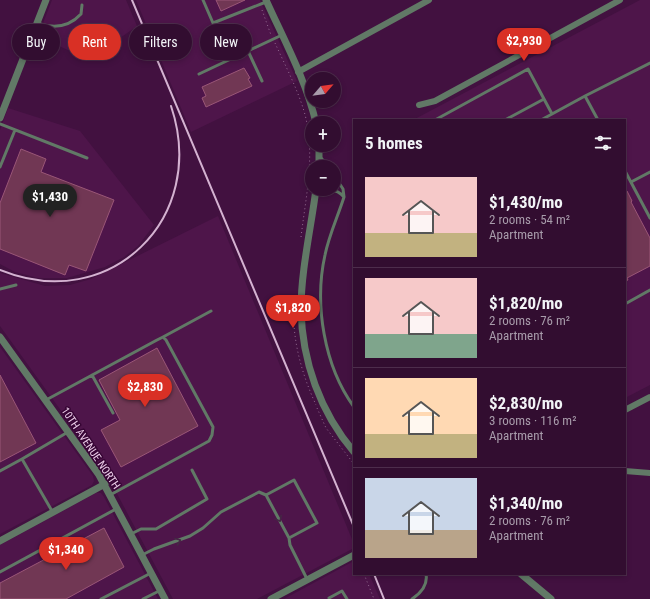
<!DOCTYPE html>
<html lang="en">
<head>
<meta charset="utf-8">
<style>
	:root { --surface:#320d30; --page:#3d1b3c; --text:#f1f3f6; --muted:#a89cab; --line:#4d2d4c; --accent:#d93025 }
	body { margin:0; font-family:"Roboto Condensed",sans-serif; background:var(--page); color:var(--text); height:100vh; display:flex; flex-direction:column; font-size:15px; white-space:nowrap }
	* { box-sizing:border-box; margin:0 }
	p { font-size:13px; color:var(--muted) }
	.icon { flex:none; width:22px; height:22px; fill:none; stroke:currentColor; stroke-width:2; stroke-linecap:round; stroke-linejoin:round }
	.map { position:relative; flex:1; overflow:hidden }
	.details { position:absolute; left:353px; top:119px; width:273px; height:456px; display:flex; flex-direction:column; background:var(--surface); border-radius:0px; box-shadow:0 2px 6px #0003,0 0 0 1px var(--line) }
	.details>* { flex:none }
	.hud { position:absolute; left:12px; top:24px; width:281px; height:36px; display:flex; gap:8px }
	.needle { width:26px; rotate:62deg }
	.tools { position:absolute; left:305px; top:72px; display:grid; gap:8px }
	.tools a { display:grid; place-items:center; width:36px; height:36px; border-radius:50%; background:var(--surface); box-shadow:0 2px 6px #0003,0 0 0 1px var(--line); font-size:20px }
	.price { position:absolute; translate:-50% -34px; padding:0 9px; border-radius:14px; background:var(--accent); color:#fff; font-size:13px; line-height:26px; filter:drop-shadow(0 1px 2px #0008) }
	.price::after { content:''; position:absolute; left:50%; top:24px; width:12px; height:9px; margin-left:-6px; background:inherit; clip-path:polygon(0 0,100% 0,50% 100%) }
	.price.selected { background:#222; color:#fff }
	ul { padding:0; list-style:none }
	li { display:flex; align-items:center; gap:12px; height:100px; padding:0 12px }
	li+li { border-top:1px solid var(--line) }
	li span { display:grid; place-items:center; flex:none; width:112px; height:80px; border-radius:0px; color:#555 }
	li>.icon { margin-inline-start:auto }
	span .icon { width:48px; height:48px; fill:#fffc; stroke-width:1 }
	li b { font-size:17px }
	h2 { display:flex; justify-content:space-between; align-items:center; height:48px; padding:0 12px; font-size:17px }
	.chip { padding:0 14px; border-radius:18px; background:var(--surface); box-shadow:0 2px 6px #0003,0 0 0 1px var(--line); font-size:14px; line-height:36px }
	.chip.selected { background:var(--accent); color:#fff }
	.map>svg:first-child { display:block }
</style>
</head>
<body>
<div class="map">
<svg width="650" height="599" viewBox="0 0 650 599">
	<rect width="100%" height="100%" fill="#421140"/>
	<path fill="#4e154a" d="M52 0H126L137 26 89 60 38 36Z
		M136 0H260L297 81 191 132Z
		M640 0H650V385L625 398V120H413Z
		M8 108 80 131 154 225 138 246 124 257 105 267 67 278H38L15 272 0 264V130Z
		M218 216 354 544V548L257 599H173L106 473 0 326V273L45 286 70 285 91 279Z
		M0 347 93 476 94 481 92 485 0 534Z
		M96 493H101L104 497 158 599H0V545Z
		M354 561V574H369L380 599H284Z"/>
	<path fill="#713754" stroke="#9a5677" d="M216 0H245L221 11Z
		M223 37 231 54 220 58 213 41Z
		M244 68 250 78 248 79 252 86 206 107 202 98 206 96 202 87Z
		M21 149 46 159 41 172 114 200 86 271 69 265 65 275 0 249V203Z
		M625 191H627L632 201 631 202 650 238V266L627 278 628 280 625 281Z
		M157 348 198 426 121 467 101 430 120 420 99 380Z
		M0 375 36 443 0 462Z
		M104 528 124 567 66 599H0V583Z"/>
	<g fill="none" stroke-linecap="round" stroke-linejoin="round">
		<path stroke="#946c92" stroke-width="1" stroke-dasharray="1 3" stroke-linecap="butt" d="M262 10 271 35
			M275 43C285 65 297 88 304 111 316 153 306 195 301 237
			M294 296C291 335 300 370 316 405
			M317 408 326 428 354 464
			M353 549 354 546
			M364 574 374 599"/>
		<path stroke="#617966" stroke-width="3" d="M203 0 213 23 266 2
			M37 23C54 29 69 27 81 14L82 5
			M248 51 262 81
			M199 74 282 35
			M585 96 650 63
			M435 120 528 69 552 114
			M505 120 544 99
			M541 120 585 96 598 120
			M0 124 87 158
			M321 158 329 167
			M0 167 15 130
			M625 171 650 218
			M334 175 343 189 344 197C338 216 329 235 325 255 314 304 324 366 354 407
			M631 182 650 172
			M315 195C326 190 335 187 344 197
			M0 289 16 285
			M625 304 650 290
			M163 337 211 311
			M92 375 113 413
			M46 400 157 340 163 337 166 340 213 427 212 435 209 441 110 495
			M0 471 22 459
			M266 495 294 480 317 523 289 538
			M52 511 22 459 68 432
			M131 534 141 529H156L207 499 192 470
			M142 555 154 549 190 536 203 528 221 512 259 492 266 495 289 538 290 545 307 579
			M0 572 116 509
			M329 598 342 591 347 599
			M101 599 151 573
			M143 599 159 591
			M412 599C421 593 428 585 426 574"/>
		<path stroke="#617966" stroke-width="6" d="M298 72 429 0
			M419 105 435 101 620 0
			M625 410 650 397
			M625 471 650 473"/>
		<path stroke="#617966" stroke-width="7" d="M266 0C284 40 306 80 316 123
			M0 118 46 0
			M319 167V145
			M316 189C311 228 301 271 301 309 302 361 320 412 354 452
			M0 337 99 475 165 599
			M0 541 105 484
			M521 574 551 599
			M271 599 354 555"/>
		<path stroke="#d4b2d1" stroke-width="2" d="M132 0 354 527
			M0 270C110 315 209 218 171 106
			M374 574 384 599"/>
	</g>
	<defs><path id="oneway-chevron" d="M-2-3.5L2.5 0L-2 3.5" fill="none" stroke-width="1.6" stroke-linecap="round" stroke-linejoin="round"/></defs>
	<g stroke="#442844">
		<use href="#oneway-chevron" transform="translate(279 519) rotate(62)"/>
		<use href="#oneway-chevron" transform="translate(178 541) rotate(-21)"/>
	</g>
	<g text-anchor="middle" stroke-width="3" stroke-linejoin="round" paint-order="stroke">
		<g font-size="11" fill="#ebcce8" stroke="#370535">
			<text transform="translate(91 448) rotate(56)" y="4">10TH AVENUE NORTH</text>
		</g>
	</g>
</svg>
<div class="tools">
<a><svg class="needle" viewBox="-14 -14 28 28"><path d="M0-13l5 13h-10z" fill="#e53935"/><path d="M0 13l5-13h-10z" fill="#a89cab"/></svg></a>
<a>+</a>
<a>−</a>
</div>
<b class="price" style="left:524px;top:62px">$2,930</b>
<b class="price selected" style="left:50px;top:218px">$1,430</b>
<b class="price" style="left:293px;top:329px">$1,820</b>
<b class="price" style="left:145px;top:408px">$2,830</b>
<b class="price" style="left:66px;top:571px">$1,340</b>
<div class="hud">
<a class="chip">Buy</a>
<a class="chip selected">Rent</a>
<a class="chip">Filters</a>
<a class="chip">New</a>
</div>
<section class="details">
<h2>5 homes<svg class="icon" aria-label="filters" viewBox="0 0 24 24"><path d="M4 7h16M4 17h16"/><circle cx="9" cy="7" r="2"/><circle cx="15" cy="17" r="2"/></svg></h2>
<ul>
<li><span style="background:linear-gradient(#f6c9c9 70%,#c2b280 0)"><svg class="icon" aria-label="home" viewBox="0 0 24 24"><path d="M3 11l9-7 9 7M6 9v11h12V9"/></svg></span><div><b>$1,430/mo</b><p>2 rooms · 54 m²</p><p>Apartment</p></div></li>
<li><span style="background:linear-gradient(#f6c9c9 70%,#7fa58c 0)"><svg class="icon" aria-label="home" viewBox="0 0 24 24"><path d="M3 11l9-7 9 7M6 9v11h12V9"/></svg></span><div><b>$1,820/mo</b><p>2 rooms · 76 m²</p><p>Apartment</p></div></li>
<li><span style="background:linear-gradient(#ffd9b3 70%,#c2b280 0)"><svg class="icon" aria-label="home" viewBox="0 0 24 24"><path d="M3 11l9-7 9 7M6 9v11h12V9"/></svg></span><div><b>$2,830/mo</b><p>3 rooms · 116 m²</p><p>Apartment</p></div></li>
<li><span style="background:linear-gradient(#c9d6e8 65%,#b9a48a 0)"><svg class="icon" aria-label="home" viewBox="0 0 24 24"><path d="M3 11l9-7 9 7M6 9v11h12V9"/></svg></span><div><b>$1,340/mo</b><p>2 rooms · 76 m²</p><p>Apartment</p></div></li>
</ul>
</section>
</div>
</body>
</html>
